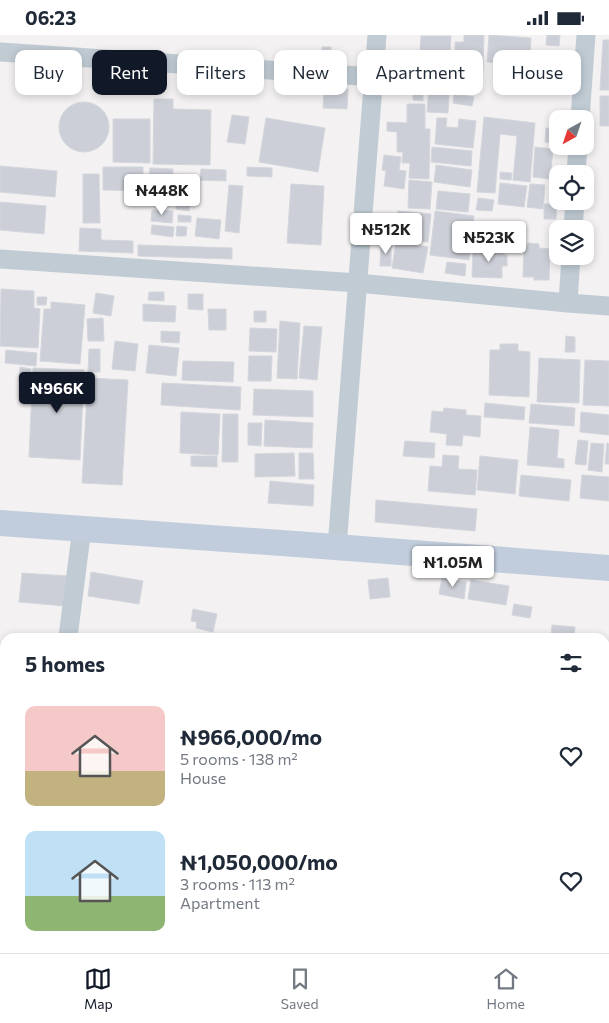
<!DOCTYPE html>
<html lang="en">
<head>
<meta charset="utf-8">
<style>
	:root { --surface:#fff; --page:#f6f6f7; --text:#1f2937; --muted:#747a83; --line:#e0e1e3; --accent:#111827 }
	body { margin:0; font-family:Commissioner,sans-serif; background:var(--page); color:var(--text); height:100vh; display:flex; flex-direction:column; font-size:19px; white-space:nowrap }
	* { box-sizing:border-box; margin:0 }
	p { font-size:16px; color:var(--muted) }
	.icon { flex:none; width:28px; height:28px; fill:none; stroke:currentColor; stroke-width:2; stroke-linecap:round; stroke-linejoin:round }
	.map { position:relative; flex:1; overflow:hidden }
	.details { position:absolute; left:0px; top:598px; width:610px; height:321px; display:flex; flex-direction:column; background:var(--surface); border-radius:15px 15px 0 0; box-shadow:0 2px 8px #0003 }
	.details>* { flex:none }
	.banner { position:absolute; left:15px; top:15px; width:580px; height:45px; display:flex; gap:10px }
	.needle { width:32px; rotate:220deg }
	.controls { position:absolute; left:549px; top:75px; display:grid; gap:10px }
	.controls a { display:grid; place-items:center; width:45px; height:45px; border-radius:10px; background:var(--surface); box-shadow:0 2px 8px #0003; font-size:25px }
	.price { position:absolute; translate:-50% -42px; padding:0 11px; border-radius:5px; background:#fff; color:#222; font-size:16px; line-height:32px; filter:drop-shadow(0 1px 2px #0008) }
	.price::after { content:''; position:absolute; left:50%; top:30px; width:15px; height:11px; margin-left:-8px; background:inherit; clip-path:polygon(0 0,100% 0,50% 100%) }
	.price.current { background:var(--accent); color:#fff }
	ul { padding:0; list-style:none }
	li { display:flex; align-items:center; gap:15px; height:125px; padding:0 25px }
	li span { display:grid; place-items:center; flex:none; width:140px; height:100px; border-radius:10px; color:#555 }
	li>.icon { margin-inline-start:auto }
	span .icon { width:60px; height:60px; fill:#fffc; stroke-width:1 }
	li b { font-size:21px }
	h2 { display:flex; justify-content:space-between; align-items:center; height:60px; padding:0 25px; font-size:21px }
	.pill { padding:0 18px; border-radius:10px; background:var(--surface); box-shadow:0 2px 8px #0003; font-size:18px; line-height:45px }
	.pill.current { background:var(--accent); color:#fff }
	.status { display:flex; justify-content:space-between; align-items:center; height:35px; padding:0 25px; background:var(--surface); direction:ltr }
	.status svg { height:14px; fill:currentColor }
	.tab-bar { display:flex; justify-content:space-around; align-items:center; height:70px; border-top:1px solid var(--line); background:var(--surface); font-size:14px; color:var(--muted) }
	.tab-bar a { display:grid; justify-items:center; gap:2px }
	.tab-bar .current { color:var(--accent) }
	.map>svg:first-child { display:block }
</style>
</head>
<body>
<div class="status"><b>06:23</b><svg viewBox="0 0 49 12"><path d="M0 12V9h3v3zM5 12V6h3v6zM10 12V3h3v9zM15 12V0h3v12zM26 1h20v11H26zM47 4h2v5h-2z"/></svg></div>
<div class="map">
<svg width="609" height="918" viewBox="0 0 609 918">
	<rect width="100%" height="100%" fill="#f3f1f1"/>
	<path fill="#cccfd7" stroke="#d4d6dd" d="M464 0H484L483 36H464V23H455V7H464Z
		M489 0 531 3 530 18 546 19 545 41 505 38 506 28 487 27Z
		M547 0H560L559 11 546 10Z
		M421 1H451L450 17 420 16Z
		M603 5H609V55H600Z
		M322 12H331V23H322Z
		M448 26 462 27V35H447Z
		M411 37 423 38V48L410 47Z
		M430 40 450 42 448 78 427 77Z
		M453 47 475 48 474 58 453 57Z
		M413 52 423 53V66L413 65Z
		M324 53 348 54 347 74 323 73Z
		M454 59 474 62 472 71 453 68Z
		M600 61H609V91H600Z
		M154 64H173V74L211 75 210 130 153 129Z
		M59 92a25 25 0 1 1 50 0a25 25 0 1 1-50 0Z
		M407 69H425V94H430L429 144 409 143 410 128H402L403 117H397V97L387 96V87L407 88Z
		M232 80 249 82 245 109 227 107Z
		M484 82 535 88 530 147 513 145 517 101 500 99 495 158 477 157Z
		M266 83 325 93 318 137 259 127Z
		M437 83H447L446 92 458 93 459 84 476 86 473 113 435 109Z
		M113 84H150V128L113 127Z
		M546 93 558 94V108L545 107Z
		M432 112 472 116 471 131 431 127Z
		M535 112 553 114 550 144 533 142Z
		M384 120 401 122 399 135 406 136 404 154 384 151 386 136 382 135Z
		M436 130 472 135 470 152 434 147Z
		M0 131 57 136 55 162 0 157Z
		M103 132H143V156L103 155Z
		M247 132 272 133V142L247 141Z
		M150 133 173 134 171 169 148 167Z
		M201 134 226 135V146L200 145Z
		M500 137 512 138 511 145 500 144Z
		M83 139H99L100 188H83Z
		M178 139 193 141 192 158 177 157Z
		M409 145 432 147 430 174 408 173Z
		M500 148 527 151 524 172 498 169Z
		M291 149 324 151 321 210 287 208Z
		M530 149 545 150 543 174 527 172Z
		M229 150 243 151 239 198 225 196Z
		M438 156 470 159 468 177 436 174Z
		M177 161 191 163 189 176 176 174Z
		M478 163 494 165 492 176 476 175Z
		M0 167 46 171 44 199 0 195Z
		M544 169H557L556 184H544Z
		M152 175 173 176 172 188 151 186Z
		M398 176 431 179 428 207 395 203Z
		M435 176 474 181 469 225 430 220Z
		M178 180 191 181V187H178Z
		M197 183 221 185 219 204 195 201Z
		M152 190 174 192 173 202 151 199Z
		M177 191 187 192 186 201H176Z
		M80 193 101 194V205L133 206V218L79 216Z
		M396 206 428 212 423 238 392 233Z
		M381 208H391V231H380Z
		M528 208 539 209V213L550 214 549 245H534V242H523L524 211H527Z
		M138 210 232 213V224L138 221Z
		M473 214 505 215 504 220H507V231H502V243L472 242Z
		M447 227 466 229 465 241 445 238Z
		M1 254 34 256V273L40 274 38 313 0 311Z
		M149 257H164V266L148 265Z
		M96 258 114 261 111 281 93 278Z
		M188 259H203V275L188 274Z
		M37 262H47L46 270H37Z
		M51 267 85 270 80 329 40 326 44 274H51Z
		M143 269 176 271 175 287 143 286Z
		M208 274H226V295H209Z
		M254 276H266V287H254Z
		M103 283 104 306H88L87 284Z
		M280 286 300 288 297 344 277 343Z
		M304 291 322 292 317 345 299 343Z
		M250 293 277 294 276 317 249 316Z
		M161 296 180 297 179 308 161 307Z
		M566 301 575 302V317H565Z
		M115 306 138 309 135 336 112 334Z
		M500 309H518V316L530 317 529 362 489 360 490 315H500Z
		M149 310 179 313 176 341 146 338Z
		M89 314H100V337H88Z
		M6 315 37 318 36 331 5 328Z
		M249 321H272L271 346H248Z
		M539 323 580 325 579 368 537 367Z
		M585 325 609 326V371L583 370Z
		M183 326 234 327 233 347 182 345Z
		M20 332 31 334 29 348 19 347Z
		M33 333 84 335 80 425 29 422Z
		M88 343 128 345 122 450 82 448Z
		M162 348 241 352 240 375 161 370Z
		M254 354 313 356V382L253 380Z
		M485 368 525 372 524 385 484 382Z
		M531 369 575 373 574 391 529 388Z
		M444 373 466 375V380L481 381 480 402 463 400 462 411 446 410 447 399 430 397 432 376 443 377Z
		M181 377 220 379 218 420 180 418Z
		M581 377 609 380V400L580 397Z
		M223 379H238V427H222Z
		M265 385 313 388 312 413 264 411Z
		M248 388H262L261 411 248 410Z
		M530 392 559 395 557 423 564 424V433L527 430Z
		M578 405 588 406 586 430 575 429Z
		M405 406 435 408 434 423 403 421Z
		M591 408 604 409 602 437 588 435Z
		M607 408 609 409V429H605Z
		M294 418 295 441 255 442V419Z
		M299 418H313L314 444H299Z
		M443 420 459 421 458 434 477 435 475 460 428 456 430 431 442 432Z
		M191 421H217V432L191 431Z
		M480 421 518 425 515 459 477 455Z
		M521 440 571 445 569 466 519 461Z
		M582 440 609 442V466L580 463Z
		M270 446 314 450 313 471 268 468Z
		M376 465 477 474 475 496 375 487Z
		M91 537 143 546 139 569 88 561Z
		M22 538 67 541 65 571 19 567Z
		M388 543 390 562 370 564 368 545Z
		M442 543 466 547 464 564 439 559Z
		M471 545 509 551 506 570 468 564Z
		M514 569 532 572 530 583 512 580Z
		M193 574 217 579 213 597 196 593 197 587 191 586Z
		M552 590 575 592 574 602H551Z
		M605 611 609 612V644L605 643Z
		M605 663H609V710H605Z
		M90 914H166L165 918H104L90 915Z
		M218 914H240L245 915V918H217Z
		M274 914H296V918H274Z
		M496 914H508V918H496Z
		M514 914H525V918H514Z"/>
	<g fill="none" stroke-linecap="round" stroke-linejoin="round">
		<path stroke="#c0cbd4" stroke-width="19" d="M0 17 374 42
			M580 84 586 0
			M576 139 578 111
			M573 194 575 166
			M0 224 358 248 568 268 609 271
			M568 268 571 221
			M337 512 377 0
			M68 602 82 493
			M605 778H609
			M0 797 5 798
			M37 918V914
			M331 918V914"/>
		<path stroke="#c1cddc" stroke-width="26" d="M0 488 309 510 609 533"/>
	</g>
</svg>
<div class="controls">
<a><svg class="needle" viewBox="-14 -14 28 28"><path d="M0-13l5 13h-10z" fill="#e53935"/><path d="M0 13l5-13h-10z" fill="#747a83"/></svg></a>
<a><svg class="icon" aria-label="locate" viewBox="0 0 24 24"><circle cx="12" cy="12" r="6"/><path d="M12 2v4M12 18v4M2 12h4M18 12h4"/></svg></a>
<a><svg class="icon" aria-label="layers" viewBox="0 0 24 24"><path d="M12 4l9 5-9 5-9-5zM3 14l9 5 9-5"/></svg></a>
</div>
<b class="price" style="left:162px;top:181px">₦448K</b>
<b class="price" style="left:386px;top:220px">₦512K</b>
<b class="price" style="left:489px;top:228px">₦523K</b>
<b class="price current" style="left:57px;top:379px">₦966K</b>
<b class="price" style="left:453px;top:553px">₦1.05M</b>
<div class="banner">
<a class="pill">Buy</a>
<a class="pill current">Rent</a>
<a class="pill">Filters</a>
<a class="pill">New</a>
<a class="pill">Apartment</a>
<a class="pill">House</a>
</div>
<section class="details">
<h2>5 homes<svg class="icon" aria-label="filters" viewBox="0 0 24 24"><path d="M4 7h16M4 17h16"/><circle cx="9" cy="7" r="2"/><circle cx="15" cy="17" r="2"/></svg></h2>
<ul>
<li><span style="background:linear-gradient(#f6c9c9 65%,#c2b280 0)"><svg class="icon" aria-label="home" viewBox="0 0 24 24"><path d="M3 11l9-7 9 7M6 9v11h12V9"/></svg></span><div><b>₦966,000/mo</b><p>5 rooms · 138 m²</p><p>House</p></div><svg class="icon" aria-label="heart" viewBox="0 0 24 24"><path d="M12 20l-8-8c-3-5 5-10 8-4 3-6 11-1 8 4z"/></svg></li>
<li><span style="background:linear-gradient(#bfe0f5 65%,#8fb573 0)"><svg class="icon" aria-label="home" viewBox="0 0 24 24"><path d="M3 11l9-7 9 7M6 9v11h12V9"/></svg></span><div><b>₦1,050,000/mo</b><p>3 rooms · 113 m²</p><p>Apartment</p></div><svg class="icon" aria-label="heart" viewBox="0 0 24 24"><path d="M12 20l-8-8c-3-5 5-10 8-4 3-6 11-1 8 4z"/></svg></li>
</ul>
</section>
</div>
<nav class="tab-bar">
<a class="current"><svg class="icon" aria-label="map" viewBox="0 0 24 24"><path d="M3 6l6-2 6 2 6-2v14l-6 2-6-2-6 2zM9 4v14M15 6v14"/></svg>Map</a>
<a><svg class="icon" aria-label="saved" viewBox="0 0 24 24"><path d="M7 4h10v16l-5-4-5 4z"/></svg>Saved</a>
<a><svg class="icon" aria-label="home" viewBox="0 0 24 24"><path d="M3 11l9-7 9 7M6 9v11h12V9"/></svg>Home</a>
</nav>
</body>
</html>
